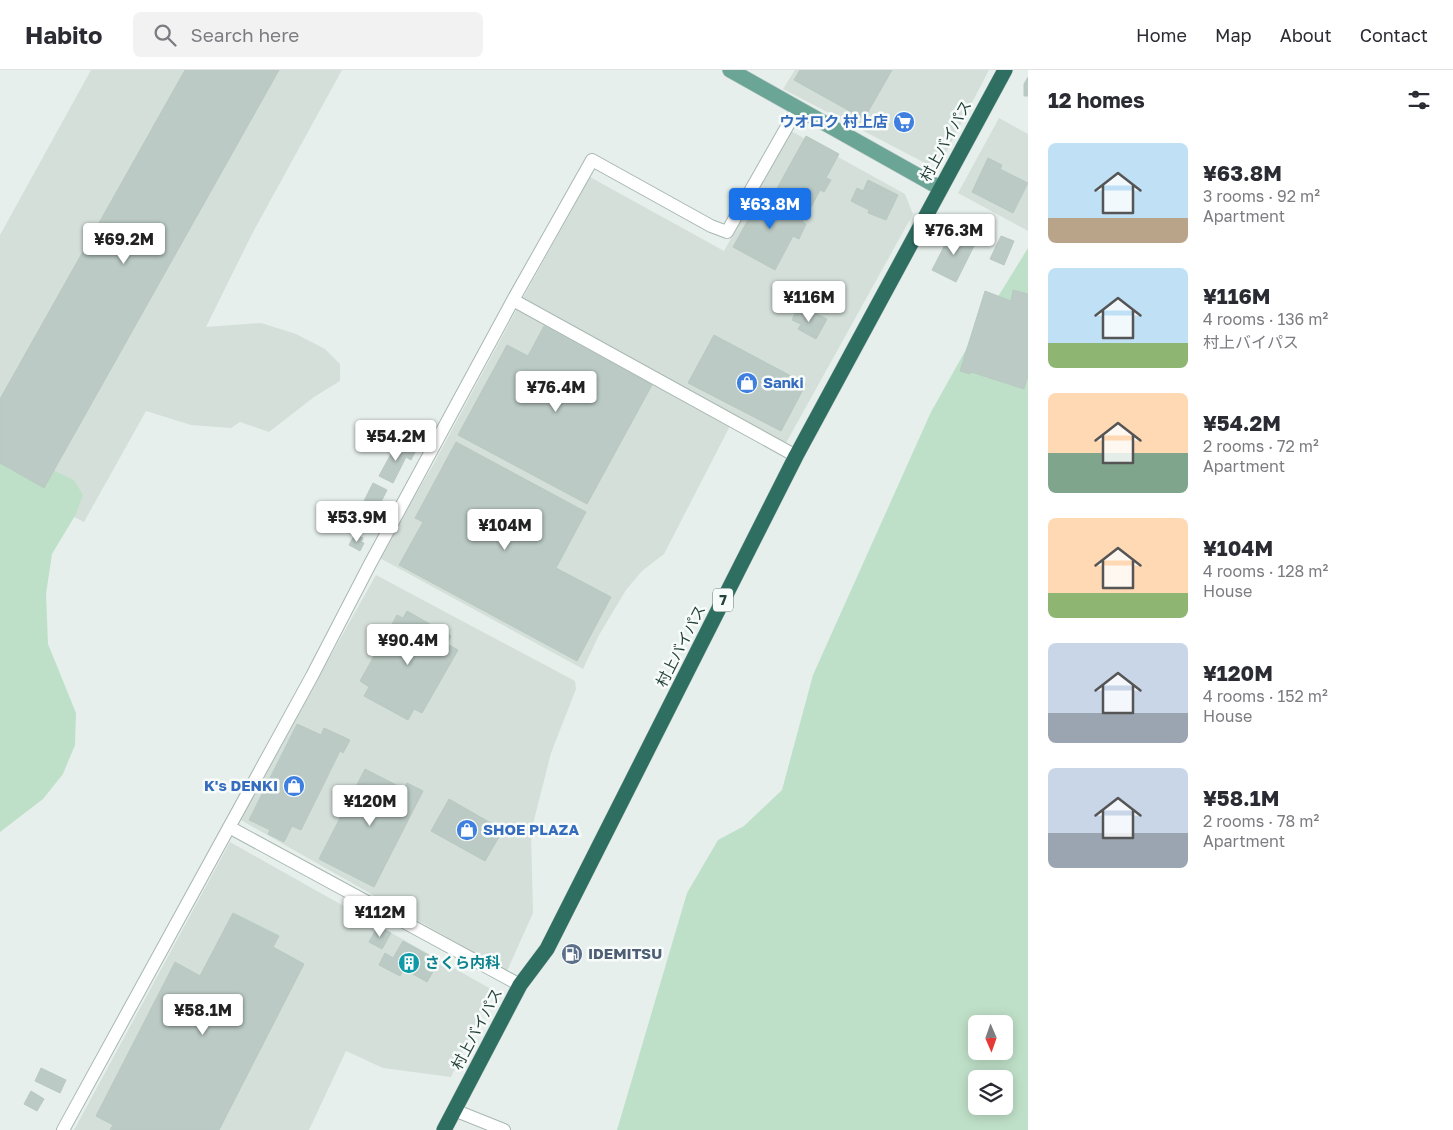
<!DOCTYPE html>
<html lang="en">
<head>
<meta charset="utf-8">
<style>
	:root { --surface:#fff; --page:#f2f2f3; --text:#2b2b33; --muted:#7c7c81; --line:#e1e1e2; --accent:#1a73e8 }
	body { margin:0; font-family:"Golos Text","Noto Sans JP",sans-serif; background:var(--page); color:var(--text); height:100vh; display:flex; flex-direction:column; font-size:19px; white-space:nowrap }
	* { box-sizing:border-box; margin:0 }
	p { font-size:16px; color:var(--muted) }
	.icon { flex:none; width:28px; height:28px; fill:none; stroke:currentColor; stroke-width:2; stroke-linecap:round; stroke-linejoin:round }
	.map { position:relative; flex:1; overflow:hidden }
	.details { display:flex; flex-direction:column; background:var(--surface); width:425px }
	.details>* { flex:none }
	.needle { width:32px; rotate:178deg }
	.buttons { position:absolute; left:968px; top:945px; display:grid; gap:10px }
	.buttons a { display:grid; place-items:center; width:45px; height:45px; border-radius:8px; background:var(--surface); box-shadow:0 2px 12px #0003; font-size:25px }
	.price { position:absolute; translate:-50% -42px; padding:0 11px; border-radius:5px; background:#fff; color:#222; font-size:16px; line-height:32px; filter:drop-shadow(0 1px 2px #0008) }
	.price::after { content:''; position:absolute; left:50%; top:30px; width:15px; height:11px; margin-left:-8px; background:inherit; clip-path:polygon(0 0,100% 0,50% 100%) }
	.price.current { background:var(--accent); color:#fff }
	ul { padding:0; list-style:none }
	li { display:flex; align-items:center; gap:15px; height:125px; padding:0 20px }
	li span { display:grid; place-items:center; flex:none; width:140px; height:100px; border-radius:8px; color:#555 }
	li>.icon { margin-inline-start:auto }
	span .icon { width:60px; height:60px; fill:#fffc; stroke-width:1 }
	li b { font-size:21px }
	h2 { display:flex; justify-content:space-between; align-items:center; height:60px; padding:0 20px; font-size:21px }
	header { display:flex; align-items:center; gap:30px; box-sizing:border-box; height:70px; padding:0 25px; background:var(--surface); border-bottom:1px solid var(--line) }
	header strong { font-size:24px }
	nav { display:flex; gap:28px; margin-inline-start:auto; font-size:18px }
	.search { width:350px; height:45px; background:var(--page); display:flex; align-items:center; gap:12px; box-sizing:border-box; padding:0 18px; border-radius:8px; color:var(--muted); font-size:19px }
	main { display:flex; flex:1; min-height:0 }
	.map>svg:first-child { display:block }
</style>
</head>
<body>
<header>
<strong>Habito</strong>
<div class="search"><svg class="icon" aria-label="search" viewBox="0 0 24 24"><circle cx="10" cy="10" r="6"/><path d="M15 15l6 6"/></svg>Search here</div>
<nav><a>Home</a><a>Map</a><a>About</a><a>Contact</a></nav>
</header>
<main>
<div class="map">
<svg width="1028" height="1060" viewBox="0 0 1028 1060">
	<rect width="100%" height="100%" fill="#e6efeb"/>
	<path fill="#d4dfda" d="M91 0H342L252 164 206 257 261 253 296 264 325 279 340 294V311L314 327 269 362 240 352 231 358 191 355 146 341 84 452 0 409V165Z
		M795 0H989L945 84 927 94 783 19Z
		M999 48 1028 64V161L958 123Z
		M791 61 905 124 913 144 786 373 523 228 590 107 724 181Z
		M518 237 730 356 664 484 642 501 626 520 599 565 583 599 378 487 432 397Z
		M376 505 575 611 576 619 551 683 531 762 533 843 507 901 239 749Z
		M230 772 491 919 451 1007 383 998 346 981 309 1060H74Z"/>
	<path fill="#bfe0c8" fill-rule="evenodd" d="M1028 178V1060H617L687 823 718 770 744 756 782 720 813 605 931 342 973 267ZM976 954H1004V981H976ZM976 1009H1004V1036H976Z
		M0 389 34 391 74 410 83 425 76 444 52 484 46 524 48 574 76 643 75 675 63 704 43 729 0 762Z"/>
	<path fill="#bbcac4" stroke="#b8c9c2" d="M185 0H279L44 418 0 393V329Z
		M800 0H892L864 49 794 10Z
		M1028 7V26H1024V14Z
		M806 66 839 84 826 108 831 110 824 122 820 120 809 141 775 122Z
		M988 88 1002 95 1000 99 1028 113 1013 143 972 122Z
		M868 110 898 125 886 150 868 143 869 140 851 131 857 118 863 121Z
		M764 121 807 144 802 152 806 154 799 169 793 166 775 200 733 177Z
		M952 161 976 172 956 212 932 200Z
		M1001 166 1014 171 1004 195 990 189Z
		M1013 220 1028 224V305L1024 319 971 302 970 304 960 301 985 221 1011 231Z
		M798 237 814 246 815 243 827 249 816 269 798 259 801 254 792 250Z
		M544 256 652 315 587 434 458 365 507 275 528 286Z
		M714 265 806 314 781 361 688 313Z
		M456 372 586 442 556 498 611 527 577 591 399 495 423 452 415 448Z
		M397 373 415 382 411 390 406 387 393 413 379 406Z
		M373 413 387 420 370 454 356 447Z
		M355 464 363 468 361 472 364 473 360 481 349 475Z
		M407 541 451 566 447 574 458 580 422 643 414 639 408 650 364 626 369 617 360 611 397 545 403 548Z
		M297 654 321 665 324 658 350 670 343 683 340 681 301 760 292 756 284 772 268 764 270 760 249 750Z
		M365 699 404 719 407 713 423 721 374 817 319 789Z
		M449 729 503 760 485 791 431 761Z
		M233 843 279 866 273 877 304 894 219 1060H110L113 1055 96 1046 175 892 200 906Z
		M378 856 391 863 382 879 369 872Z
		M403 871 439 891 427 912 404 899 400 906 379 895 385 883 393 888Z
		M41 998 66 1010 60 1023 35 1011Z
		M31 1021 44 1029 37 1041 24 1034Z"/>
	<g fill="none" stroke-linecap="round" stroke-linejoin="round">
		<g stroke="#a8b8b2" stroke-width="14">
			<path id="minor" d="M513 230 796 386
				M229 757 520 915
				M454 1040 504 1060
				M63 1060 312 606 370 494 513 230 592 90 711 156 727 162 797 39"/>
		</g>
		<g stroke="#c2cac8" stroke-width="16">
			<path id="major" d="M730 0 940 118"/>
		</g>
		<g stroke="#c2cac8" stroke-width="16">
			<path id="highway" d="M444 1060 520 915 547 879 796 386 1005 0"/>
		</g>
		<use href="#minor" stroke="#fff" stroke-width="12"/>
		<use href="#major" stroke="#6aa596" stroke-width="15"/>
		<use href="#highway" stroke="#2f6f62" stroke-width="15"/>
	</g>
	<defs>
		<g id="supermarket-disc" transform="scale(1.125)"><circle r="9.5" fill="#3f7fe0" stroke="#f7fbf9"/><path d="M-6-5.5h2.5l.6 2H6L4.5 2H-2.5L-4.4-4H-6ZM-1.5 3.2a1.3 1.3 0 1 0 .1 0ZM3 3.2a1.3 1.3 0 1 0 .1 0Z" fill="#fff"/></g>
		<g id="shop-disc" transform="scale(1.125)"><circle r="9.5" fill="#3f7fe0" stroke="#f7fbf9"/><path d="M-5-2.5h2.3a2.7 3.5 0 0 1 5.4 0H5L5.5 6h-11ZM-1.5-2.5h3a1.5 2.3 0 0 0-3 0Z" fill="#fff"/></g>
		<g id="fuel-disc" transform="scale(1.125)"><circle r="9.5" fill="#5c6f8a" stroke="#f7fbf9"/><path d="M-5.5-6h7V0h2V4h1.3V-2.5L3-4.5l.8-.8L6-3V5H2.5V1h-1V6h-7ZM-4.2-4.7v3.2H.2V-4.7Z" fill="#fff"/></g>
		<g id="building-disc" transform="scale(1.125)"><circle r="9.5" fill="#0f9aa8" stroke="#f7fbf9"/><path d="M-4-6H4V6H1V3H-1V6H-4ZM-2.5-4.3h1.7v1.8h-1.7ZM.8-4.3h1.7v1.8H.8ZM-2.5-1h1.7V.8h-1.7ZM.8-1h1.7V.8H.8Z" fill="#fff"/></g>
	</defs>
	<g fill-rule="evenodd">
		<use href="#supermarket-disc" x="904" y="52"/>
		<use href="#shop-disc" x="747" y="313"/>
		<use href="#shop-disc" x="294" y="716"/>
		<use href="#shop-disc" x="467" y="760"/>
		<use href="#fuel-disc" x="572" y="884"/>
		<use href="#building-disc" x="409" y="893"/>
	</g>
	<g text-anchor="middle" stroke-width="5" stroke-linejoin="round" paint-order="stroke">
		<rect fill="#f7fbf9" stroke="#637a73" stroke-width="1" x="713" y="518.5" width="20" height="23" rx="4"/>
		<g font-size="14" font-weight="bold" fill="#24423a">
			<text x="723" y="535">7</text>
		</g>
		<g font-size="15" font-weight="bold" fill="#366cbe" stroke="#f7fbf9" text-anchor="end">
			<text x="888" y="57">ウオロク 村上店</text>
			<text x="763" y="318" text-anchor="start">Sanki</text>
			<text x="278" y="721">K's DENKI</text>
			<text x="483" y="765" text-anchor="start">SHOE PLAZA</text>
		</g>
		<g font-size="15" fill="#24423a" stroke="#f7fbf9">
			<text transform="translate(946 71) rotate(-61)" y="5">村上バイパス</text>
			<text transform="translate(681 576) rotate(-63)" y="5">村上バイパス</text>
			<text transform="translate(477 959) rotate(-62)" y="5">村上バイパス</text>
		</g>
		<g font-size="15" font-weight="bold" fill="#4e5e75" stroke="#f7fbf9" text-anchor="start">
			<text x="588" y="889">IDEMITSU</text>
		</g>
		<g font-size="15" font-weight="bold" fill="#0d838f" stroke="#f7fbf9" text-anchor="start">
			<text x="425" y="898">さくら内科</text>
		</g>
	</g>
</svg>
<div class="buttons">
<a><svg class="needle" viewBox="-14 -14 28 28"><path d="M0-13l5 13h-10z" fill="#e53935"/><path d="M0 13l5-13h-10z" fill="#7c7c81"/></svg></a>
<a><svg class="icon" aria-label="layers" viewBox="0 0 24 24"><path d="M12 4l9 5-9 5-9-5zM3 14l9 5 9-5"/></svg></a>
</div>
<b class="price current" style="left:770px;top:160px">¥63.8M</b>
<b class="price" style="left:954px;top:186px">¥76.3M</b>
<b class="price" style="left:124px;top:195px">¥69.2M</b>
<b class="price" style="left:809px;top:253px">¥116M</b>
<b class="price" style="left:556px;top:343px">¥76.4M</b>
<b class="price" style="left:396px;top:392px">¥54.2M</b>
<b class="price" style="left:357px;top:473px">¥53.9M</b>
<b class="price" style="left:505px;top:481px">¥104M</b>
<b class="price" style="left:408px;top:596px">¥90.4M</b>
<b class="price" style="left:370px;top:757px">¥120M</b>
<b class="price" style="left:380px;top:868px">¥112M</b>
<b class="price" style="left:203px;top:966px">¥58.1M</b>
</div>
<section class="details">
<h2>12 homes<svg class="icon" aria-label="filters" viewBox="0 0 24 24"><path d="M4 7h16M4 17h16"/><circle cx="9" cy="7" r="2"/><circle cx="15" cy="17" r="2"/></svg></h2>
<ul>
<li><span style="background:linear-gradient(#bfe0f5 75%,#b9a48a 0)"><svg class="icon" aria-label="home" viewBox="0 0 24 24"><path d="M3 11l9-7 9 7M6 9v11h12V9"/></svg></span><div><b>¥63.8M</b><p>3 rooms · 92 m²</p><p>Apartment</p></div></li>
<li><span style="background:linear-gradient(#bfe0f5 75%,#8fb573 0)"><svg class="icon" aria-label="home" viewBox="0 0 24 24"><path d="M3 11l9-7 9 7M6 9v11h12V9"/></svg></span><div><b>¥116M</b><p>4 rooms · 136 m²</p><p>村上バイパス</p></div></li>
<li><span style="background:linear-gradient(#ffd9b3 60%,#7fa58c 0)"><svg class="icon" aria-label="home" viewBox="0 0 24 24"><path d="M3 11l9-7 9 7M6 9v11h12V9"/></svg></span><div><b>¥54.2M</b><p>2 rooms · 72 m²</p><p>Apartment</p></div></li>
<li><span style="background:linear-gradient(#ffd9b3 75%,#8fb573 0)"><svg class="icon" aria-label="home" viewBox="0 0 24 24"><path d="M3 11l9-7 9 7M6 9v11h12V9"/></svg></span><div><b>¥104M</b><p>4 rooms · 128 m²</p><p>House</p></div></li>
<li><span style="background:linear-gradient(#c9d6e8 70%,#9aa5b1 0)"><svg class="icon" aria-label="home" viewBox="0 0 24 24"><path d="M3 11l9-7 9 7M6 9v11h12V9"/></svg></span><div><b>¥120M</b><p>4 rooms · 152 m²</p><p>House</p></div></li>
<li><span style="background:linear-gradient(#c9d6e8 65%,#9aa5b1 0)"><svg class="icon" aria-label="home" viewBox="0 0 24 24"><path d="M3 11l9-7 9 7M6 9v11h12V9"/></svg></span><div><b>¥58.1M</b><p>2 rooms · 78 m²</p><p>Apartment</p></div></li>
</ul>
</section>
</main>
</body>
</html>
